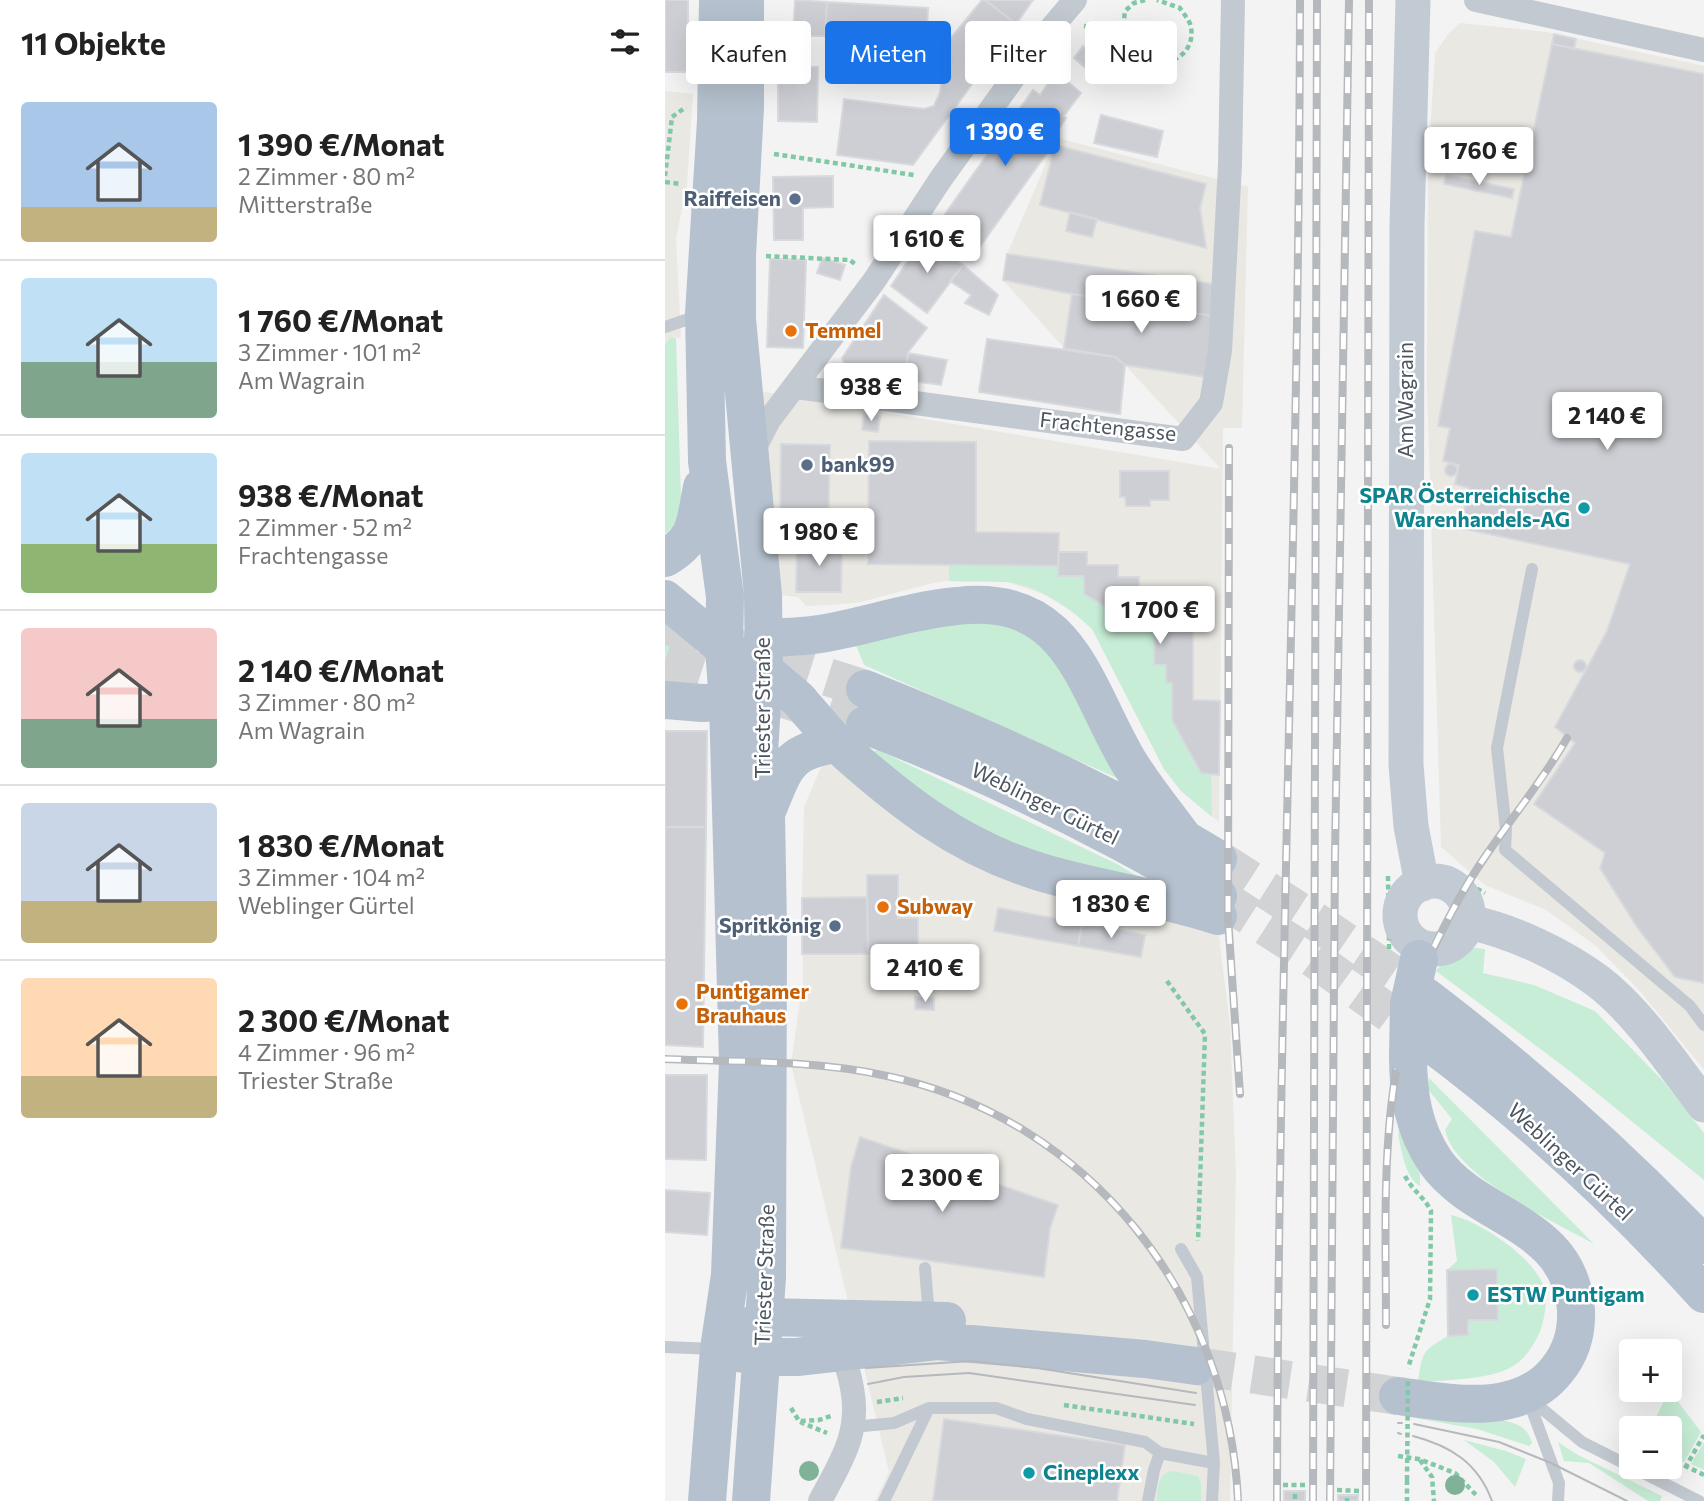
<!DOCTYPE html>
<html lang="de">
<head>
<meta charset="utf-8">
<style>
	:root { --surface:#fff; --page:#f2f2f2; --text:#222; --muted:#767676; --line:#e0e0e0; --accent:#1a73e8 }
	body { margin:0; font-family:Commissioner,sans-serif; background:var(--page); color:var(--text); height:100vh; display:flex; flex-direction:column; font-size:26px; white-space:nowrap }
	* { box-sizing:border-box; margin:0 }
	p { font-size:23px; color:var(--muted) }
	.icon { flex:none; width:38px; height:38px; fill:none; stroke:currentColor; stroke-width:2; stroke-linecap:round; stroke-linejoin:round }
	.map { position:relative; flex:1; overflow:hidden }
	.sheet { display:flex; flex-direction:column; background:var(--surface); width:665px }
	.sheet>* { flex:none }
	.top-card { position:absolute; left:21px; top:21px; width:665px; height:63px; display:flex; gap:14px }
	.fabs { position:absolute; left:954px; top:1339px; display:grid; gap:14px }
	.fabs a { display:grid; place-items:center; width:63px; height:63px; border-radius:7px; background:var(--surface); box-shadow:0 7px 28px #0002; font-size:35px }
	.price { position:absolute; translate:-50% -60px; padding:0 16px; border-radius:7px; background:#fff; color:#222; font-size:23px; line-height:46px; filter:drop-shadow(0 2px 4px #0008) }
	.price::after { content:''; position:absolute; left:50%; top:42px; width:21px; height:16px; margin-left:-10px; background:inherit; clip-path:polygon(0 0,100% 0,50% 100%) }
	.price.on { background:var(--accent); color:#fff }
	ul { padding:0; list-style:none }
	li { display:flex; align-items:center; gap:21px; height:175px; padding:0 21px }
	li+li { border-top:2px solid var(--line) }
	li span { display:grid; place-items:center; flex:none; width:196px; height:140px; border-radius:7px; color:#555 }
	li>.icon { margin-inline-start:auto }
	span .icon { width:84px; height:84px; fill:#fffc; stroke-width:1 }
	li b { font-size:30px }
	h2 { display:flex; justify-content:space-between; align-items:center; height:84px; padding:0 21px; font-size:30px }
	.chip { padding:0 24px; border-radius:7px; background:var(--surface); box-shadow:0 7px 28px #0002; font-size:24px; line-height:63px }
	.chip.on { background:var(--accent); color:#fff }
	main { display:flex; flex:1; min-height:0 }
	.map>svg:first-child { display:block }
</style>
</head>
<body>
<main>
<section class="sheet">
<h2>11 Objekte<svg class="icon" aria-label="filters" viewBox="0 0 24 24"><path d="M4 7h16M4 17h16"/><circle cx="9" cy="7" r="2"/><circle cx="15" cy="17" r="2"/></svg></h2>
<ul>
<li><span style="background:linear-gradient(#a9c7e8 75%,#c2b280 0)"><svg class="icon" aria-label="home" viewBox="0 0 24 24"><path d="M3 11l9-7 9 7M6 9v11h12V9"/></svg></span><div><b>1 390 €/Monat</b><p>2 Zimmer · 80 m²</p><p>Mitterstraße</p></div></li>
<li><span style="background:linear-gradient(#bfe0f5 60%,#7fa58c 0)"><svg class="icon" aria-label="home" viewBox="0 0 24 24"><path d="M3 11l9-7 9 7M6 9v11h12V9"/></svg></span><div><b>1 760 €/Monat</b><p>3 Zimmer · 101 m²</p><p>Am Wagrain</p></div></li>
<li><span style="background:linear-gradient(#bfe0f5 65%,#8fb573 0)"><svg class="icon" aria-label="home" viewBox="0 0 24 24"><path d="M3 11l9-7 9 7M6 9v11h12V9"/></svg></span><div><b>938 €/Monat</b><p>2 Zimmer · 52 m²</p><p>Frachtengasse</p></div></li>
<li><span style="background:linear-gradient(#f6c9c9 65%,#7fa58c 0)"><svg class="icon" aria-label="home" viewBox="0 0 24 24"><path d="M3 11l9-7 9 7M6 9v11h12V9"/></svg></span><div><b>2 140 €/Monat</b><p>3 Zimmer · 80 m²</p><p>Am Wagrain</p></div></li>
<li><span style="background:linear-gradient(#c9d6e8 70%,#c2b280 0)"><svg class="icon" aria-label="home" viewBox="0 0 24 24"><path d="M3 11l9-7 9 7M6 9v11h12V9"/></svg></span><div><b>1 830 €/Monat</b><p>3 Zimmer · 104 m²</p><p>Weblinger Gürtel</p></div></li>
<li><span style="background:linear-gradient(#ffd9b3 70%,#c2b280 0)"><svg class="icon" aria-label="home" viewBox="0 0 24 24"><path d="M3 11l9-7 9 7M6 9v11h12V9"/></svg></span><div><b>2 300 €/Monat</b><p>4 Zimmer · 96 m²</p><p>Triester Straße</p></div></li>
</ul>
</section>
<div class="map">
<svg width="1039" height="1501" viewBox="0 0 1039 1501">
	<rect width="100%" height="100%" fill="#f4f3f3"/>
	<path fill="#eae8e2" d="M795 23 882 32 1039 66V1070L974 990 931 946 881 910 820 885 776 847 762 386 763 165 770 53 784 33Z
		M0 91 28 94 22 184 11 239 16 338 6 337 0 344Z
		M392 138 583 187 577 428H558L554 822 516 791 499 769 427 629 410 613 378 594 343 582 284 581 268 583 196 602 167 605 141 606 133 597 107 594 88 390 556 469 460 365 450 357 399 348 338 280 342 254Z
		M159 760 204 791 553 928 565 1025 571 1173 565 1501H210L224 1472 126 1064 138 981 137 898 139 807Z"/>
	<path fill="#c7edd6" d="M6 337 11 338 16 498C15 512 12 525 0 534V344Z
		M284 565 393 566 419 576V594L451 613 471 614 472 626H490L489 664 501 665V683H507V720L536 773 546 774 547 817 516 791 499 769 427 629C404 607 373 585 340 582 322 581 302 582 284 581Z
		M0 614 16 627 23 680 19 685 0 686Z
		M293 622 330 624 350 629 370 639 396 664 452 778 199 665 190 643 243 634Z
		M213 750 452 864 482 882 376 858 313 833 203 753Z
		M804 947 820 949 818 973 869 985 930 1011 999 1082 1039 1133V1180L906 1072 771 971 784 955Z
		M764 1078 929 1244C889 1221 790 1177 780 1130L787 1119 762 1088Z
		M734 1130 755 1174V1186C740 1178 737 1151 733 1135Z
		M786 1215C815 1221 872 1259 880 1290 883 1302 878 1328 872 1338 865 1350 860 1359 848 1366 826 1380 779 1380 753 1382 758 1351 756 1352 783 1336L782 1270 792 1261Z
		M1004 1390 1036 1432 1019 1462 1005 1455 1004 1428H986Z
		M733 1415C758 1415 836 1414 855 1426 862 1430 865 1436 867 1443L864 1446 812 1429Z
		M799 1440 841 1451 861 1459 850 1487 829 1462Z
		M893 1442 913 1455 997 1496 995 1501H983L924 1463 899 1461Z
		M1039 1442V1470L1026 1464Z
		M508 1471 533 1476 536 1483V1501H492C492 1488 493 1473 508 1471Z"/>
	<path fill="#cdcfd4" stroke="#d7d9dd" stroke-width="2" d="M0 0H23V72H0Z
		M130 0 162 2 160 36H128Z
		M317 0H320L351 24 248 165 172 155 179 99 259 109 269 106 275 93 281 44Z
		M320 0H368L351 24Z
		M162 2 263 8 261 43 229 42 228 70 195 68 197 39 160 36Z
		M889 34 911 39 909 49 887 44Z
		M887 44 1039 74V983L1010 977 972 927 935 868 940 853 869 804 910 743 890 727 942 631 965 564 795 528 804 488 790 484 794 465 778 461 785 428 773 426 810 231 846 237Z
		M418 46 438 62 428 74 409 58Z
		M113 66 153 67 152 122 113 121Z
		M391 72 416 93 399 116 401 118 392 132 381 124 367 144 381 154 307 258 268 231 368 90 375 95Z
		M436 115 498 131 492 157 429 143Z
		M390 145 541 184 535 208 541 248 375 205Z
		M781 175 849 189 847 198 779 184Z
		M168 176V207L138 208V240H109L108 177Z
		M405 212 432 219 427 237 401 231Z
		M260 236 298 265 262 313 226 286Z
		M342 254 549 284 548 316 407 294 338 280Z
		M157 258 180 265 175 280 152 273Z
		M105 259 141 260 138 348 102 347Z
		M298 265 333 295 324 315 300 303 306 295 285 281Z
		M407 294 548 316 541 377 460 365 450 357 399 348Z
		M219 295 262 328 244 351 238 380 183 372 177 358Z
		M322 339 450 357 460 365 455 414 314 392Z
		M243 353 282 360 276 385 238 380Z
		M199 414 215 416 213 432 197 430Z
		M204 441 311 442V532L394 533 393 566 203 564Z
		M116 444 165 445 163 537 115 536Z
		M780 470a6 6 0 1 1 12 0a6 6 0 1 1-12 0Z
		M455 471H504V500H485V506H461L460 497H455Z
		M132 543 177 544 176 592H131Z
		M394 552H422V565H453V577H474V587H528V700L555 701 554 775 536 773 507 720V683H501V665H489L490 626H471V614L451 613 419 594V576H393Z
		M909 666a6 6 0 1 1 12 0a6 6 0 1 1-12 0Z
		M0 731H42L41 827H0Z
		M0 827H41L38 1047 0 1045Z
		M202 875H233V918H253V953L203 954Z
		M202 897 203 954H137V898Z
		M333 908 417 923 413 946 329 931Z
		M417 923 480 935 476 957 413 946Z
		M250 997 269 998V1010L250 1009Z
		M0 1075H42L41 1160 0 1159Z
		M195 1137 393 1205 385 1228 379 1277 176 1248 186 1167Z
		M0 1190 45 1193 42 1235 0 1232Z
		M832 1269 833 1320H803V1335L783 1336 782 1270Z
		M279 1419 460 1445 452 1501H268Z
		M619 1491H640V1501H619Z
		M673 1495H693V1501H673Z"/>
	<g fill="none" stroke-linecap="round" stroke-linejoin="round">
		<path stroke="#d2d3d5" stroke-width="38" stroke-dasharray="38 19" stroke-linecap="butt" d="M0 625 200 689
			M0 661 200 725
			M553 859 659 927 761 997
			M553 896 634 948 761 1040
			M531 1366 733 1396"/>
		<path stroke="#81c8a6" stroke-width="4.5" stroke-dasharray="5 3.5" stroke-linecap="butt" d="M480 0 469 3 460 11C449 83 534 73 526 27 525 21 518 13 515 8L492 0
			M419 26 457 30
			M109 154 249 175
			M0 176 7 117 21 107
			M0 182 16 184
			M101 256 185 260 191 265
			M785 868 803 884 820 893
			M723 876 724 939
			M724 909H735
			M502 981 540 1034 533 1241
			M740 1176C747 1190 760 1198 766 1211L765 1299 743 1368
			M212 1402 238 1398
			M399 1405 529 1424
			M126 1408 134 1421 154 1420 166 1416
			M135 1422 162 1433
			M733 1456 754 1459 790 1473 812 1496
			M1004 1458 1039 1475
			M755 1460 767 1477 769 1501
			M1020 1468 1039 1435
			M742 1480V1501
			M618 1485H642
			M672 1490 694 1491
			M630 1494V1501
			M682 1498V1501"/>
		<path stroke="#c2c9d0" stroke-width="12" d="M0 327 35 315
			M867 569 832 748 841 830 840 850 1025 1006 1039 1025
			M516 1249 532 1277 549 1463 547 1501
			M260 1268 264 1316
			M0 1347 50 1349
			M864 1398 917 1442 1034 1501
			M863 1399 894 1483 893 1501
			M188 1427 229 1423 264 1408H331L362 1419 480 1442 495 1453 549 1463
			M219 1501 264 1408
			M483 1501 489 1470 495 1453"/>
		<path stroke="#c2c9d0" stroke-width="24" d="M811 0 1039 50
			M131 387 518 439 546 403 555 351 565 165 568 0
			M87 453 104 420 209 281 275 180 372 45 410 0
			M155 1501C175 1463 196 1433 187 1388 184 1373 183 1365 172 1354"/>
		<path stroke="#c2cbd4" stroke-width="35" d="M748 0 742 225 741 765 746 826 757 884
			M735 915a34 34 0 1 1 68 0a34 34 0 1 1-68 0Z
			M803 922C848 931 898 955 934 982 974 1013 1008 1065 1039 1105"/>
		<path stroke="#b5c1ce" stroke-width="38" d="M80 0V108L72 255V319L98 595 99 670 94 753 101 813 103 929 102 1278 86 1501
			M0 558C33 539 30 521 37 487
			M0 599 59 648 67 664
			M98 638C119 637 141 637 161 633 205 625 248 610 292 606 404 593 418 683 462 759 478 786 499 811 518 837
			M90 653 99 670 133 699 172 744
			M200 689C322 738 441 790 553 859
			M0 700 37 703 63 702
			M200 725C323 772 440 830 553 896
			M102 811C120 768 121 751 172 744 234 800 292 846 372 871 432 890 494 896 553 916
			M761 997C861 1073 953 1155 1039 1245
			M761 1040C862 1115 955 1201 1039 1294
			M78 1332 99 1317 282 1321
			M73 1353 97 1357H132L272 1341 480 1359 531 1366
			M733 1396C786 1403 854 1418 892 1370 906 1353 912 1332 911 1310 905 1221 811 1220 770 1161 748 1128 743 1094 743 1055
			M42 1501 54 1349 65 1275 73 1061 63 702 59 648 60 597 42 461 39 314 51 121 53 0"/>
		<path stroke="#b5b8bc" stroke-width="2" d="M201 1368 306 1361 372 1368 531 1393
			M203 1384 239 1377 304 1373 530 1405
			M733 1423H737
			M749 1424 834 1442 886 1463 962 1501
			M733 1433 736 1434
			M748 1436C786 1446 813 1463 827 1501"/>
		<g stroke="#b5b8bc" stroke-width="8">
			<path id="rail" d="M564 448 563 918 575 1094
				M0 1059C74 1062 149 1060 222 1076 425 1119 564 1297 573 1501
				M721 1325C721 1212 714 1097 752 988 763 956 779 926 795 897 826 841 870 794 902 738
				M612 1501C613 1001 634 500 635 0
				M648 1501 652 0
				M665 1501 670 856 684 0
				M701 1501 704 0"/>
		</g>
		<use href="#rail" stroke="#fff" stroke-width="5" stroke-dasharray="16" stroke-linecap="butt"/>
		<path stroke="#81c8a6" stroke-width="4.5" stroke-dasharray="5 3.5" stroke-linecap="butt" d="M724 949V939
			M742 1480 743 1379"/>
		<path stroke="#b5c1ce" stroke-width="38" d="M743 1055 744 1004 754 959"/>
	</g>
	<g fill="#80b199">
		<circle cx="144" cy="1471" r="10"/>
		<circle cx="790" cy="1485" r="10"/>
	</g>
	<g fill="#5c6f8a" stroke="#fff" stroke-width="2.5">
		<circle cx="130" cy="199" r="7"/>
		<circle cx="142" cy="465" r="7"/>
		<circle cx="170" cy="926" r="7"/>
	</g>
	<g fill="#e8710a" stroke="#fff" stroke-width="2.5">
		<circle cx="126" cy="331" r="7"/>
		<circle cx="218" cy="907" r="7"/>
		<circle cx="17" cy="1004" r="7"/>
	</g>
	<g fill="#0f9aa8" stroke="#fff" stroke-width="2.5">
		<circle cx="919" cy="508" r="7"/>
		<circle cx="808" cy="1295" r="7"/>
		<circle cx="364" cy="1473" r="7"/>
	</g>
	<g text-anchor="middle" stroke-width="5" stroke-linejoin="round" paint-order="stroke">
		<g font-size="21" font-weight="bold" fill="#4e5e75" stroke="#fff" text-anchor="end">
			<text x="116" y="206">Raiffeisen</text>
			<text x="156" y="472" text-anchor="start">bank99</text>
			<text x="156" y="933">Spritkönig</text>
		</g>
		<g font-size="21" font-weight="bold" fill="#c56008" stroke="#fff" text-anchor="start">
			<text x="140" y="338">Temmel</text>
			<text x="232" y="914">Subway</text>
			<text x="31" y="999">Puntigamer<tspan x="31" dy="24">Brauhaus</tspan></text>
		</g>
		<g font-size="21" fill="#4c555f" stroke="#fff">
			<text transform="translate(741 400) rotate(-90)" y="7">Am Wagrain</text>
			<text transform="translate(443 427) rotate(6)" y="7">Frachtengasse</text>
			<text transform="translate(98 708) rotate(-90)" y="7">Triester Straße</text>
			<text transform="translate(380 804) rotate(26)" y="7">Weblinger Gürtel</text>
			<text transform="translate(905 1162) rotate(43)" y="7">Weblinger Gürtel</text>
			<text transform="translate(100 1275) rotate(-88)" y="7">Triester Straße</text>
		</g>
		<g font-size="21" font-weight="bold" fill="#0d838f" stroke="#fff" text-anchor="start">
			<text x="905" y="503" text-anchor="end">SPAR Österreichische<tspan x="905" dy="24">Warenhandels-AG</tspan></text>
			<text x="822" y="1302">ESTW Puntigam</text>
			<text x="378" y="1480">Cineplexx</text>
		</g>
	</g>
</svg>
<div class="fabs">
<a>+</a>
<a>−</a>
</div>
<b class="price on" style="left:340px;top:168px">1 390 €</b>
<b class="price" style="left:814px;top:187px">1 760 €</b>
<b class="price" style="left:262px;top:275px">1 610 €</b>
<b class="price" style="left:476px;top:335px">1 660 €</b>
<b class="price" style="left:206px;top:423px">938 €</b>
<b class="price" style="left:942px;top:452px">2 140 €</b>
<b class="price" style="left:154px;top:568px">1 980 €</b>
<b class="price" style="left:495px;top:646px">1 700 €</b>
<b class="price" style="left:446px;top:940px">1 830 €</b>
<b class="price" style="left:260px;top:1004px">2 410 €</b>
<b class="price" style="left:277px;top:1214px">2 300 €</b>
<div class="top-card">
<a class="chip">Kaufen</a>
<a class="chip on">Mieten</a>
<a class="chip">Filter</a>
<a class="chip">Neu</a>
</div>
</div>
</main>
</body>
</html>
